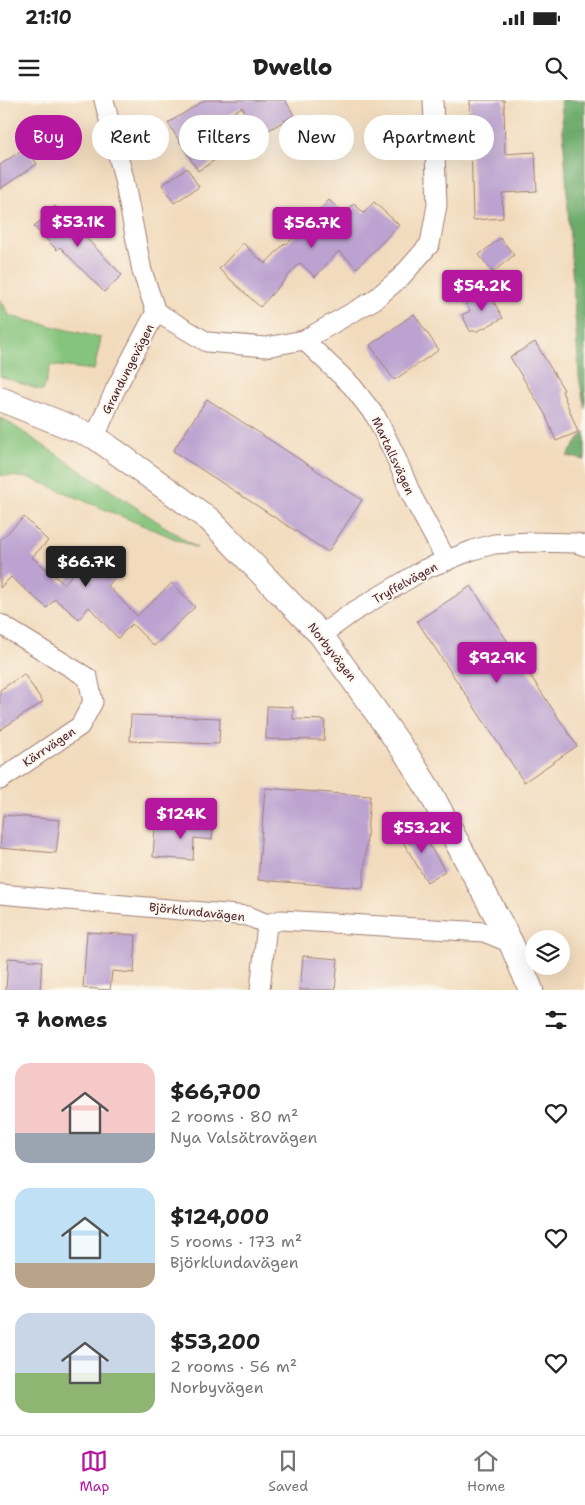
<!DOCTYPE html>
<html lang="en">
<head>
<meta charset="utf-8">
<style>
	:root { --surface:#fff; --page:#f2f2f2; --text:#222; --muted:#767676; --line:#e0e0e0; --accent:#b5179e }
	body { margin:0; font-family:"Shantell Sans",sans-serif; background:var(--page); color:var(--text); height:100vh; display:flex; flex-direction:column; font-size:19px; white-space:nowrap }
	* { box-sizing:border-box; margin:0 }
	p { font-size:16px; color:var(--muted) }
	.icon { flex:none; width:28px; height:28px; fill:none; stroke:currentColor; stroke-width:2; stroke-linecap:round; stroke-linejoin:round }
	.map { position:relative; height:890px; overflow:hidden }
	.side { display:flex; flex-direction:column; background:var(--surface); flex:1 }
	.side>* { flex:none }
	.top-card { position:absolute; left:15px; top:15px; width:555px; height:45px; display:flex; gap:10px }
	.tools { position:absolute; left:525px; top:830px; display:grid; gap:10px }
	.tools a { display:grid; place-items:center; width:45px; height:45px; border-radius:50%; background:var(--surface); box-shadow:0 5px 20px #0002; font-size:25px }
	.price { position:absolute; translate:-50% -42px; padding:0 11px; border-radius:5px; background:var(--accent); color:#fff; font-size:16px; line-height:32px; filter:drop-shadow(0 1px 2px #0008) }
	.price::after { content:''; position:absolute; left:50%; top:30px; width:15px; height:11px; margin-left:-8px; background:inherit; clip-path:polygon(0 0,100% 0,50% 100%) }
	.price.on { background:#222; color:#fff }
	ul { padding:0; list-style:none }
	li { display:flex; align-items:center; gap:15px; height:125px; padding:0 15px }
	li span { display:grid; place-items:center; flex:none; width:140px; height:100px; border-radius:15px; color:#555 }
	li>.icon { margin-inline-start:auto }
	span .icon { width:60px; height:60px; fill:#fffc; stroke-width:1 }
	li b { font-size:21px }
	h2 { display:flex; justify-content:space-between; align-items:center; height:60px; padding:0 15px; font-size:21px }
	.tag { padding:0 18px; border-radius:22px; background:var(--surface); box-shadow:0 5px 20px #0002; font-size:18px; line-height:45px }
	.tag.on { background:var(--accent); color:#fff }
	.status { display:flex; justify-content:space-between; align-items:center; height:35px; padding:0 25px; background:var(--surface); direction:ltr }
	.status svg { height:14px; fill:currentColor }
	header { display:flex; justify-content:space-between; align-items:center; height:65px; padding:0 15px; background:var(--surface); font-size:22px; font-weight:800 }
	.dock { display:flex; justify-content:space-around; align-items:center; height:70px; border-top:1px solid var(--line); background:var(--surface); font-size:14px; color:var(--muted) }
	.dock a { display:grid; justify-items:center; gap:2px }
	.dock .on { color:var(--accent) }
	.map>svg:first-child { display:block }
</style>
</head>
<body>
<div class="status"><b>21:10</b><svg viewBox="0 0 49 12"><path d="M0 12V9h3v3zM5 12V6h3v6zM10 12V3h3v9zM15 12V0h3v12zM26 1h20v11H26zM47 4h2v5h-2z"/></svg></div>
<header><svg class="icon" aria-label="menu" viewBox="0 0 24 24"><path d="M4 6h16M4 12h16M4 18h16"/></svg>Dwello<svg class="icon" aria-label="search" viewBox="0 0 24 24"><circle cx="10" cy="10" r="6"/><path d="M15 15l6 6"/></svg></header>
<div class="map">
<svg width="585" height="890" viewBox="0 0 585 890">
	<rect width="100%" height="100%" fill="#fbf7ec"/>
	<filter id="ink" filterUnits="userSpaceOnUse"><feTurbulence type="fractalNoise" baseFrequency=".02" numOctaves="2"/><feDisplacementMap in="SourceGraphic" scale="10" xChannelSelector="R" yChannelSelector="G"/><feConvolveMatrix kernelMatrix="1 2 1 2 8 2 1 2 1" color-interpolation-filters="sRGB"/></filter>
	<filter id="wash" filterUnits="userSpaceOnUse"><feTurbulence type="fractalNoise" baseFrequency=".0096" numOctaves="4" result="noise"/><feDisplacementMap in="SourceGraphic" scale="20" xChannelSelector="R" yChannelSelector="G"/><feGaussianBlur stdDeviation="1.12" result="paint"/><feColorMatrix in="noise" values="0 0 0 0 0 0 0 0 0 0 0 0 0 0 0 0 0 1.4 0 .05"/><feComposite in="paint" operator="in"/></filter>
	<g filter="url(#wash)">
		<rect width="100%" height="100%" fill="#f2dbbd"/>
		<path fill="#85c47b" stroke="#687253" d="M0 199 10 216 101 238 94 270 51 265 43 291 0 276Z
			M0 318 5 320 197 448 30 378 0 375Z"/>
		<path fill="#6caa6b" stroke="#5b644b" d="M561 0H585V308L579 277Z
			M585 331V360L567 356Z"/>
		<g id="blocks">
			<path fill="#bba2d0" d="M205 0H285L294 15 259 36 242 7 210 27 226 53 198 71 168 23Z
				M470 0H504L505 54 535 52 537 91 502 93 503 118 473 120Z
				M26 47 37 64 0 89V65Z
				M187 68 199 87 174 103 162 85Z
				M329 100 344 114 354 104 364 113 374 102 399 125 357 168 339 151 315 177 300 163 260 207 219 169 243 143 265 164 285 143 287 144Z
				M55 106 122 175 104 192 60 147 57 150 34 127Z
				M500 138 514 155 493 172 479 155Z
				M488 191 503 218 478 231H470L462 215 470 211 465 202Z
				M414 214 439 250 394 280 370 245Z
				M535 242 564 290 562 291 578 332 556 341 545 314 510 257Z
				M207 299 362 400 328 452 173 351Z
				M24 417 48 441 32 457 64 484 91 452 117 475 108 486 137 516 172 483 195 507 154 546 132 524 118 538 89 507 79 519 55 499 47 508 11 477 0 488V440Z
				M471 486 577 646 524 682 417 521Z
				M24 574 43 602 0 630V590Z
				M267 606 293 607V619L325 620 324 640 266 639Z
				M131 615 220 618 219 644 130 641Z
				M265 688 370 696 363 788 258 780Z
				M3 715 60 720 56 753 0 748Z
				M193 719 214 720 212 740 194 738 193 760 153 757 155 727 192 729Z
				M418 726 445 771 427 782 400 737Z
				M87 832 136 835 134 873 112 871 110 890 83 888Z
				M303 856 338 859 335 890H300Z
				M8 858 42 861 40 890H6Z"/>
		</g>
	</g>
	<g filter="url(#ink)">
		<use href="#blocks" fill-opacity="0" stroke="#9e7d74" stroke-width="1"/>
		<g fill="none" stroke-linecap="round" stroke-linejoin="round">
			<g stroke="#9e7d74" stroke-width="21">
				<path id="minor" d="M104 0 124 79 142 171 156 212
					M304 240 352 286 376 317 394 353 412 396 447 461
					M95 337 115 290 156 212 207 242 266 247 304 240 374 200 401 177 430 144 437 105 433 0
					M0 524 88 578 93 602 80 626 0 680
					M321 535 353 512 425 469 473 450 494 444 531 442 576 443 585 446
					M0 794 248 816 267 824 281 820 484 832 511 843
					M260 890 267 824"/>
			</g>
			<g stroke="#9e7d74" stroke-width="26">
				<path id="tertiary" d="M0 299 95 337 210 420 321 535 407 655 429 690 511 843 531 890"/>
			</g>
			<use href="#minor" stroke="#fff" stroke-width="19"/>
			<use href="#tertiary" stroke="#fff" stroke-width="24"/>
		</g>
	</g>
	<g text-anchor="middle" stroke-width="4" stroke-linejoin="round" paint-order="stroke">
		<g font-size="12" fill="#4a1f2b" stroke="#fbf7ec">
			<text transform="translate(128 269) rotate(-63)" y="4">Grandungevägen</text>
			<text transform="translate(393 356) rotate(65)" y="4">Martallsvägen</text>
			<text transform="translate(405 483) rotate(-29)" y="4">Tryffelvägen</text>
			<text transform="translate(332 552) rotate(52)" y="4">Norbyvägen</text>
			<text transform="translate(49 647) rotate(-34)" y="4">Kärrvägen</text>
			<text transform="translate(197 812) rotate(6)" y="4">Björklundavägen</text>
		</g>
	</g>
</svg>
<div class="tools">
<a><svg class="icon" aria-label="layers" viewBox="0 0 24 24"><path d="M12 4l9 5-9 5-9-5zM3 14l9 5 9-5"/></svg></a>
</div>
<b class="price" style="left:78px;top:148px">$53.1K</b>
<b class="price" style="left:312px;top:149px">$56.7K</b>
<b class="price" style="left:482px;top:212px">$54.2K</b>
<b class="price on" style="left:86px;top:488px">$66.7K</b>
<b class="price" style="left:497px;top:584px">$92.9K</b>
<b class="price" style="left:181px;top:740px">$124K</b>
<b class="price" style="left:422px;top:754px">$53.2K</b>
<div class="top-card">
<a class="tag on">Buy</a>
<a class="tag">Rent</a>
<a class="tag">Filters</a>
<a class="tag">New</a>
<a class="tag">Apartment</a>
</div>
</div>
<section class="side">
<h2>7 homes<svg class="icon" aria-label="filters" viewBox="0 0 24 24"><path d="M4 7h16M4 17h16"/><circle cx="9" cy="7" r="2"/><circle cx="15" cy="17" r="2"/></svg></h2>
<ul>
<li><span style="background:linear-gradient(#f6c9c9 70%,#9aa5b1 0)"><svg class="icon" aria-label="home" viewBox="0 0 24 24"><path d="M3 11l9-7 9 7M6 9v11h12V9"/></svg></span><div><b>$66,700</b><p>2 rooms · 80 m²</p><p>Nya Valsätravägen</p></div><svg class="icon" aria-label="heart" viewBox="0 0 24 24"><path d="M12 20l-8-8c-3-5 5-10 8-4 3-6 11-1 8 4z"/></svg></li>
<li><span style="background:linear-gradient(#bfe0f5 75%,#b9a48a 0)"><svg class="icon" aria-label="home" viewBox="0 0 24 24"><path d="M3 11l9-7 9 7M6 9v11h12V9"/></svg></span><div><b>$124,000</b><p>5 rooms · 173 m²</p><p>Björklundavägen</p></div><svg class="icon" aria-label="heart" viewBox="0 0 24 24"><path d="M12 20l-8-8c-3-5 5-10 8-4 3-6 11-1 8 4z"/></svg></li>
<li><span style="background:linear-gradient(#c9d6e8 60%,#8fb573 0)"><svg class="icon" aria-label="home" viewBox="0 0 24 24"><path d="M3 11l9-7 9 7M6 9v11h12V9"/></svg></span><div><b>$53,200</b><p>2 rooms · 56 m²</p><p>Norbyvägen</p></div><svg class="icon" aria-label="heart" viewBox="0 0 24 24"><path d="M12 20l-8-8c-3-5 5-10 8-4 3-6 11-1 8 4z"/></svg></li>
</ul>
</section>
<nav class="dock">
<a class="on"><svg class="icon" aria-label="map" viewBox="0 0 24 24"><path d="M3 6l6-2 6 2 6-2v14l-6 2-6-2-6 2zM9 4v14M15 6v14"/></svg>Map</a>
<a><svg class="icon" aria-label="saved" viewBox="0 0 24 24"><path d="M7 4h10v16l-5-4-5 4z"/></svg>Saved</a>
<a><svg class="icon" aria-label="home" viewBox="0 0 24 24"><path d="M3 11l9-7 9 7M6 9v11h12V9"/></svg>Home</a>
</nav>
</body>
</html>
